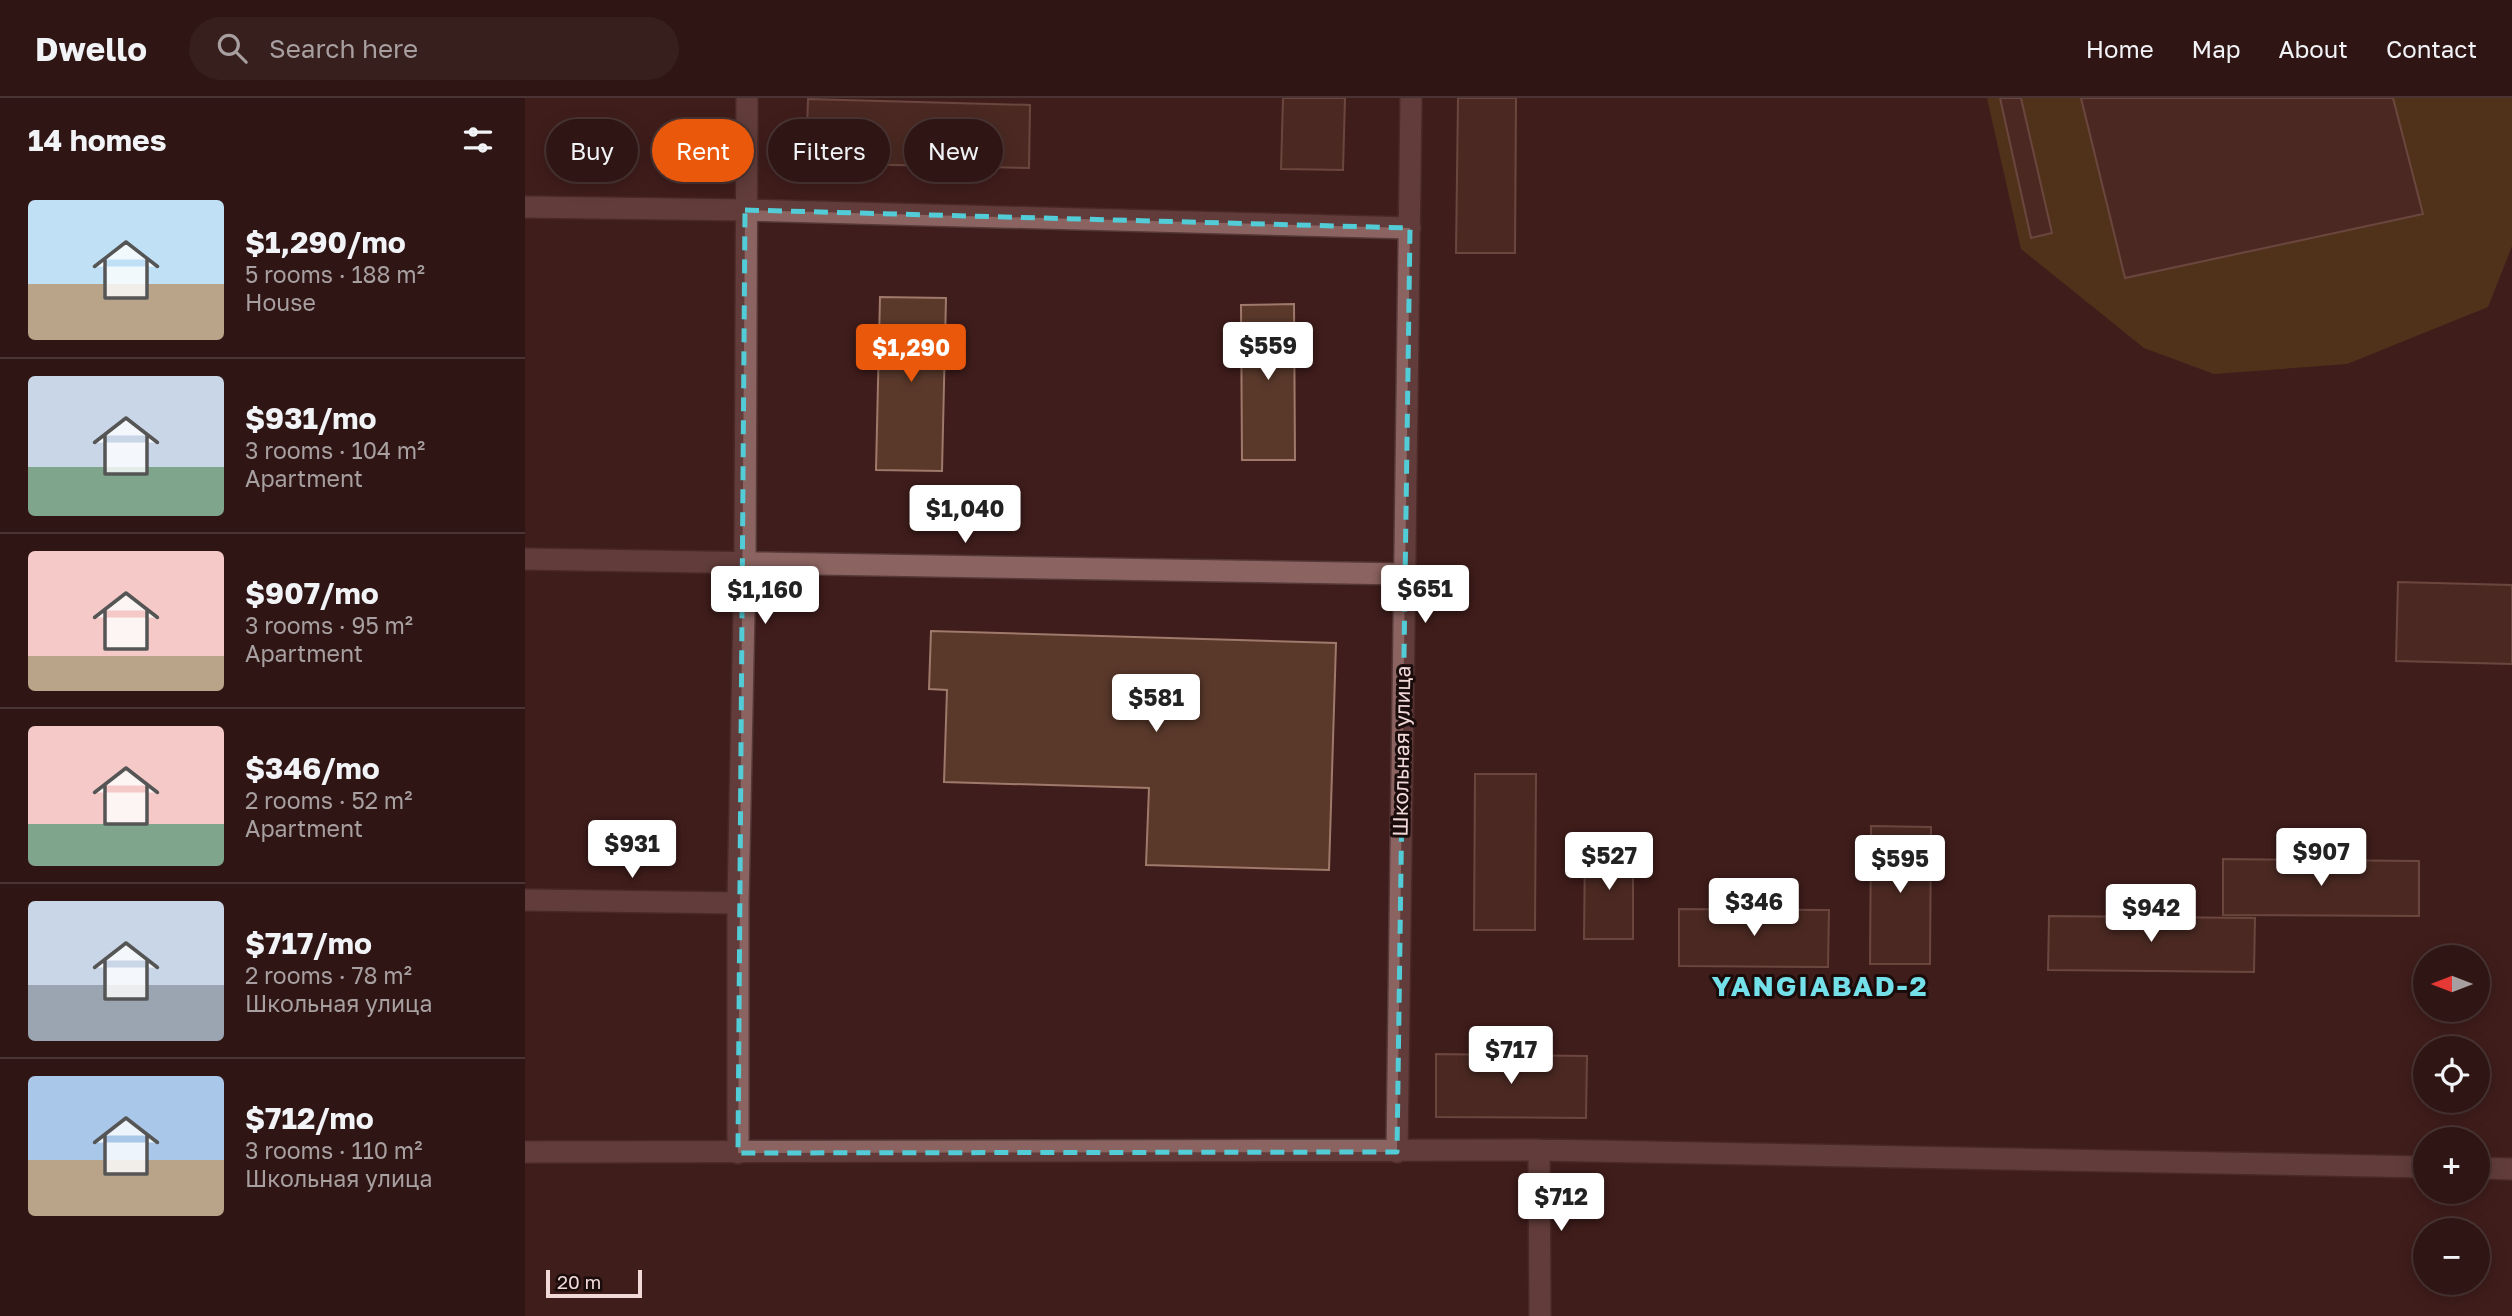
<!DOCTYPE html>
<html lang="en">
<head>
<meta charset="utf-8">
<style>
	:root { --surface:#2f1615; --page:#371f1e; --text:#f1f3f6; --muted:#a79fa0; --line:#4a3534; --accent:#ea580c }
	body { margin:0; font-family:"Golos Text",sans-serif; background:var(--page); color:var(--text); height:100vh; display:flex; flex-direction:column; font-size:26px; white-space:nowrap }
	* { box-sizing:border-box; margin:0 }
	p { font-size:23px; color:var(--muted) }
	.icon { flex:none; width:38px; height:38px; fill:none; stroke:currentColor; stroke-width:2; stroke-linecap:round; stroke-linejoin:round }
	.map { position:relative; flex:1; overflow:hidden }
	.details { display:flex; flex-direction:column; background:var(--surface); width:525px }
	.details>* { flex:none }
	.banner { position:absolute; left:21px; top:21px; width:665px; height:63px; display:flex; gap:14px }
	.needle { width:46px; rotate:270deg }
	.buttons { position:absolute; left:1888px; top:847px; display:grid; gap:14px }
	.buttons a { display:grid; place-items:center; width:77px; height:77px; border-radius:50%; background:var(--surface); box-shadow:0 4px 18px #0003,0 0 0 2px var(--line); font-size:35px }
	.scale { position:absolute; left:21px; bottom:18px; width:96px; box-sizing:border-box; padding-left:7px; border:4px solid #f0d9d7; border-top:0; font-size:19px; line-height:24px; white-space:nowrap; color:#f0d9d7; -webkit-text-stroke:5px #1b0c0c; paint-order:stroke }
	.price { position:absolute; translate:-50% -60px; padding:0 16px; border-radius:7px; background:#fff; color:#222; font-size:23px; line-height:46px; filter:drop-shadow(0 2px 4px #0008) }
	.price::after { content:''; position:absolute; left:50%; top:42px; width:21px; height:16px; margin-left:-10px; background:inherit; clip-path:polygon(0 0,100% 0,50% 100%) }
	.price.selected { background:var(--accent); color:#fff }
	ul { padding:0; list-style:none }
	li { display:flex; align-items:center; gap:21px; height:175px; padding:0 28px }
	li+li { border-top:2px solid var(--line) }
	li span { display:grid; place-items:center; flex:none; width:196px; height:140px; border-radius:7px; color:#555 }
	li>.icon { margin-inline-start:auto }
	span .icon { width:84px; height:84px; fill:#fffc; stroke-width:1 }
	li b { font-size:30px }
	h2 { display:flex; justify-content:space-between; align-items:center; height:84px; padding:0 28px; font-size:30px }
	.pill { padding:0 24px; border-radius:32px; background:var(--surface); box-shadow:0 4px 18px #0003,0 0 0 2px var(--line); font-size:24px; line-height:63px }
	.pill.selected { background:var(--accent); color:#fff }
	header { display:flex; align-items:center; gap:42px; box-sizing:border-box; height:98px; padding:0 35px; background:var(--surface); border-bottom:2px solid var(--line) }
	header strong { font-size:33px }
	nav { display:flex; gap:38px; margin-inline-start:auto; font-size:24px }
	.search { width:490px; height:63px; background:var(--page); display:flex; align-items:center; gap:18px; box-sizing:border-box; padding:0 24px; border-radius:38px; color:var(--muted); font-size:26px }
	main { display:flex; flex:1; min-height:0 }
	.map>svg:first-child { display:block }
</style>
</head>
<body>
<header>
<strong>Dwello</strong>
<div class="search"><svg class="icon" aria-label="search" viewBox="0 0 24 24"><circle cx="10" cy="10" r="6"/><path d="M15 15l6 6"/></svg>Search here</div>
<nav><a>Home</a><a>Map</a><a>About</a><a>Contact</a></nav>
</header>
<main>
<section class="details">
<h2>14 homes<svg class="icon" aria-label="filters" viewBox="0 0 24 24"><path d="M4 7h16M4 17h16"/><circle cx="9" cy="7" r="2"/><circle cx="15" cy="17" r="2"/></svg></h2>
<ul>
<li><span style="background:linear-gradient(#bfe0f5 60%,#b9a48a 0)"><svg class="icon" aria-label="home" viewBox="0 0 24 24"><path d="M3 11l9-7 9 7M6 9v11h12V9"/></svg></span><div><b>$1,290/mo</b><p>5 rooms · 188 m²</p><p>House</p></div></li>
<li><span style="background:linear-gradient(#c9d6e8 65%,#7fa58c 0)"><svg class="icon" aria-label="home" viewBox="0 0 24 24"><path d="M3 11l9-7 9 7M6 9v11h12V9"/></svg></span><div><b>$931/mo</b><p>3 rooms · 104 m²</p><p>Apartment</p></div></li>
<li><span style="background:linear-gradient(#f6c9c9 75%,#b9a48a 0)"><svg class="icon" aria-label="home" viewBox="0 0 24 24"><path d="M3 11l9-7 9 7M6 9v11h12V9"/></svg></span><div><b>$907/mo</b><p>3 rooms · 95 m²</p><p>Apartment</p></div></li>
<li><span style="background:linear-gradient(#f6c9c9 70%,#7fa58c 0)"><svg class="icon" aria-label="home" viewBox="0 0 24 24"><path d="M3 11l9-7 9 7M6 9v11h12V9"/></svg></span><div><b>$346/mo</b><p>2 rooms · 52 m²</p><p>Apartment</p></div></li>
<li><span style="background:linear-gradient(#c9d6e8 60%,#9aa5b1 0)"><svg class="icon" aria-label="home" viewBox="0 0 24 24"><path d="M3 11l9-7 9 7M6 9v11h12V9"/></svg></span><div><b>$717/mo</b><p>2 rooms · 78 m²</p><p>Школьная улица</p></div></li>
<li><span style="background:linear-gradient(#a9c7e8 60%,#b9a48a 0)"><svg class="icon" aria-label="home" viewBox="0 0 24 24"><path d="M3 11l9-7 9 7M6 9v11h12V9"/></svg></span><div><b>$712/mo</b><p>3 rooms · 110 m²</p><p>Школьная улица</p></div></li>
</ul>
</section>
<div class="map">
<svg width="1987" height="1218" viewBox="0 0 1987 1218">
	<rect width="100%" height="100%" fill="#3f1d1c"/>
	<path fill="#654c1a" d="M1462 0H1987V148L1963 209 1822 266 1689 276 1619 250 1496 151Z"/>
	<path fill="#5a392b" stroke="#9f796a" stroke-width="2" d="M758 0H820L818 72 756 71Z
		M933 0H991L990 155H931Z
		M1475 0H1496L1527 135 1506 140Z
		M1556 0H1868L1898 116 1600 180Z
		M283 1 505 7 504 70 281 65Z
		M355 199 421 200 417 373 351 372Z
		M769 206 770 362H717L716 207Z
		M1873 484 1987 487V566L1871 563Z
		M406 533 811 545 804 772 621 767 624 690 419 684 422 592 404 591Z
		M950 676H1011L1010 832H949Z
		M1346 728 1406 729 1405 866H1345Z
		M1060 747 1108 748V841H1059Z
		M1698 761 1894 763V818L1698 817Z
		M1154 811 1304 812 1303 869 1154 868Z
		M1524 818 1730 820 1729 874 1523 872Z
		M911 956 1062 958 1061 1020 911 1019Z"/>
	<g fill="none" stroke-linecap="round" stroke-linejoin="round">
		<g stroke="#553838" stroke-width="24">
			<path id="minor" d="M0 109 220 112 885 130
				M0 461 879 476
				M0 802 213 805
				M1014 1052 1015 1218
				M0 1054 1014 1052 1900 1069
				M872 1054 886 0
				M213 1055V805L220 464 222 0
				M1953 1070 1987 1071"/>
		</g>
		<use href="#minor" stroke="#8b6360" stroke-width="21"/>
	</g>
	<path d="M0 0H1987V1218H0ZM220 112 885 130 872 1054 213 1055Z" fill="#3f1d1c" fill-opacity=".55" fill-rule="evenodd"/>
	<path fill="none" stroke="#52ccd6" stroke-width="5" stroke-dasharray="14 9" stroke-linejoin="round" d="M220 112 885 130 872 1054 213 1055Z"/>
	<g text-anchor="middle" stroke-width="6" stroke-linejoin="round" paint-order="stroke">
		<g font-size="21" fill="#f0d9d7" stroke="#1b0c0c">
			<text transform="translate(877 653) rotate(-89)" y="7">Школьная улица</text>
		</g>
		<g font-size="28" font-weight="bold" letter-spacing="2" fill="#74e0e9" stroke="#1b0c0c">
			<text x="1295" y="898">YANGIABAD-2</text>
		</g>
	</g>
</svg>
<div class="buttons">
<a><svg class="needle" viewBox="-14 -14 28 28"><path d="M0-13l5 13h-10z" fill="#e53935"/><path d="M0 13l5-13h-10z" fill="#a79fa0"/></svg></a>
<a><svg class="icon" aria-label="locate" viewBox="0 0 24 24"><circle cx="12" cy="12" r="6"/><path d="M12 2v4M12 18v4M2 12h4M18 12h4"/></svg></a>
<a>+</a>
<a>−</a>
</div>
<div class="scale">20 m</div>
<b class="price" style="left:743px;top:284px">$559</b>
<b class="price selected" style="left:386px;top:286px">$1,290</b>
<b class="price" style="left:440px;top:447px">$1,040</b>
<b class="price" style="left:900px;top:527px">$651</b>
<b class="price" style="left:240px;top:528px">$1,160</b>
<b class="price" style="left:631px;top:636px">$581</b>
<b class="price" style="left:107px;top:782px">$931</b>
<b class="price" style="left:1796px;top:790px">$907</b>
<b class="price" style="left:1084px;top:794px">$527</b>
<b class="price" style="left:1375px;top:797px">$595</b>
<b class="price" style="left:1229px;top:840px">$346</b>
<b class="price" style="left:1626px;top:846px">$942</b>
<b class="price" style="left:986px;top:988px">$717</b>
<b class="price" style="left:1036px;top:1135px">$712</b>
<div class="banner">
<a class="pill">Buy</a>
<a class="pill selected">Rent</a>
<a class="pill">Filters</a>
<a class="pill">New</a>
</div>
</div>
</main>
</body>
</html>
